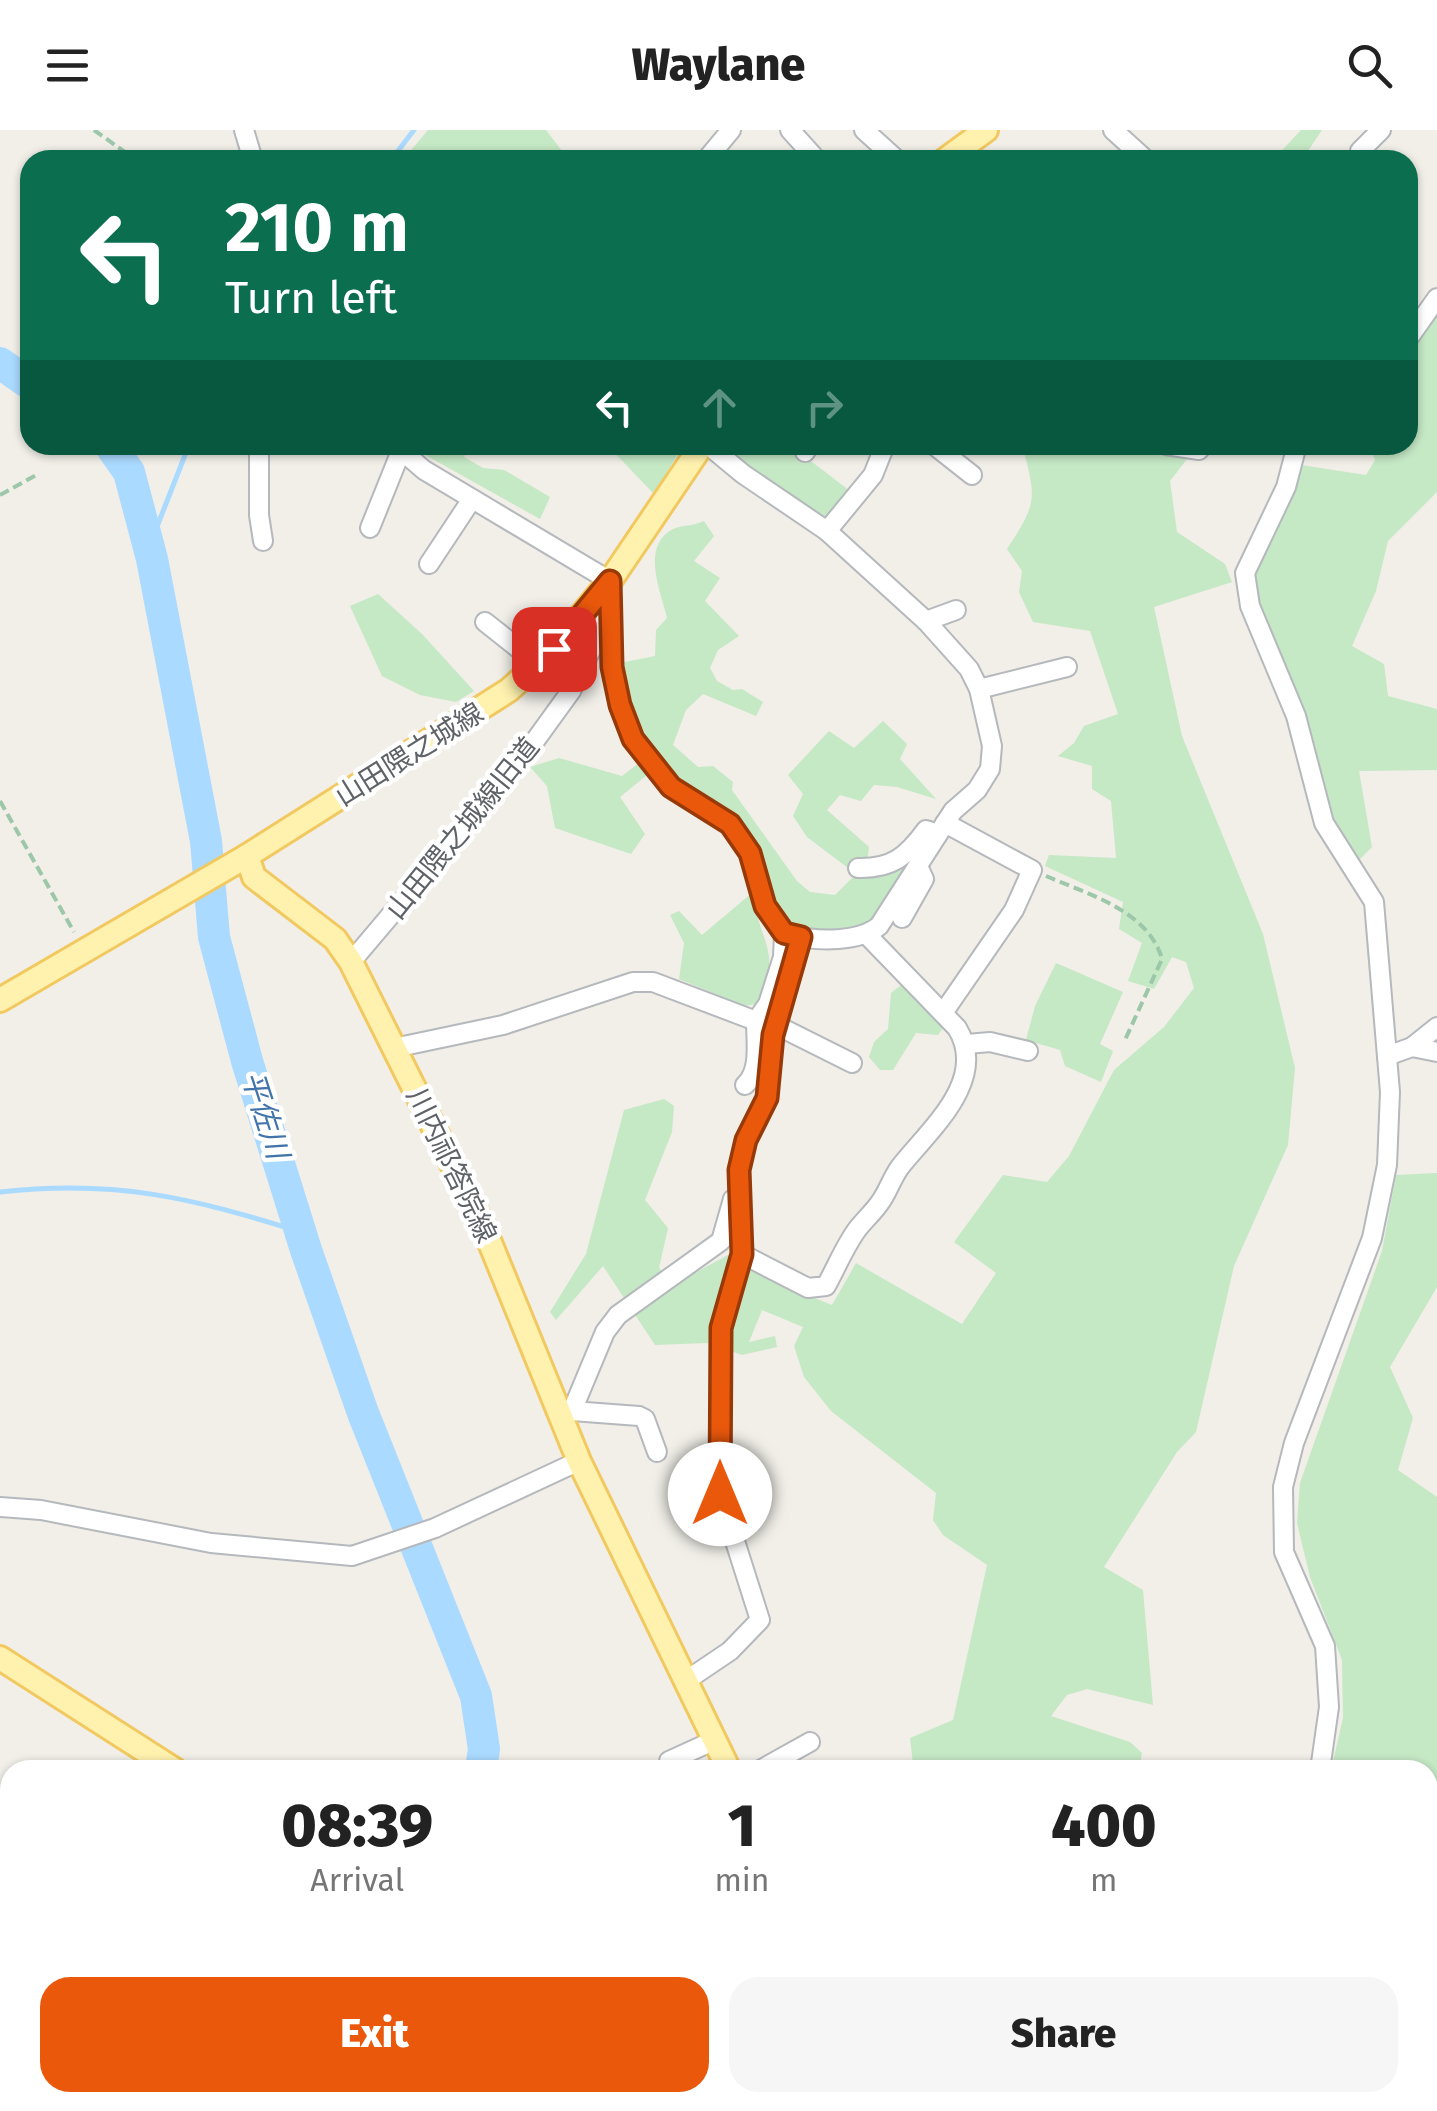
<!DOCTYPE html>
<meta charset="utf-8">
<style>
body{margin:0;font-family:"Fira Sans","Noto Sans JP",sans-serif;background:#f6f6f6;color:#222;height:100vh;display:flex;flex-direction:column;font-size:38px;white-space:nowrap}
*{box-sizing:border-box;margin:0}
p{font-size:32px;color:#767676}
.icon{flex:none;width:55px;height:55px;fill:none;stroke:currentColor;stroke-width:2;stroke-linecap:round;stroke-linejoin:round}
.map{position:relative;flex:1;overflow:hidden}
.panel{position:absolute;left:0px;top:1630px;width:1438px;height:352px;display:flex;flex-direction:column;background:#fff;border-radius:30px 30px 0 0;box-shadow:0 2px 8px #0004}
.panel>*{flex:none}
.hud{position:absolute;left:20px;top:20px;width:1398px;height:305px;border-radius:30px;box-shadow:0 2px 8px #0004;background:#0b6e4f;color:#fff;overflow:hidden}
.pin{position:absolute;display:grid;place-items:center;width:85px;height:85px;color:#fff;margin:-42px;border-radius:20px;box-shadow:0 5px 15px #0006}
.me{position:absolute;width:110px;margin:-55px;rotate:0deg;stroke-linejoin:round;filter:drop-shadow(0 0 8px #0008)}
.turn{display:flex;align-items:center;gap:35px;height:210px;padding:0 40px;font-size:45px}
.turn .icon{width:130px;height:130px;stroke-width:2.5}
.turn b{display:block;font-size:70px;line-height:85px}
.lanes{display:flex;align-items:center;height:95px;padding:0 40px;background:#0003;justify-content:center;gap:50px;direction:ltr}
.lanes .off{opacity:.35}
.eta{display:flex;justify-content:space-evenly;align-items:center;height:170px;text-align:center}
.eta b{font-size:60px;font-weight:800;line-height:70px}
.action{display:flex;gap:20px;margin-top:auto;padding:20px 40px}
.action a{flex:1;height:115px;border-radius:30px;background:#ea580c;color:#fff;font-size:40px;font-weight:800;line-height:115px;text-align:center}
.action a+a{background:#f6f6f6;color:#222}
header{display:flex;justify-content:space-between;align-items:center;height:130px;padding:0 40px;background:#fff;font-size:45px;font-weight:800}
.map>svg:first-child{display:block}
</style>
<header><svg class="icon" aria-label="menu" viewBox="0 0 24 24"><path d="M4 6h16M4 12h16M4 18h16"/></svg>Waylane<svg class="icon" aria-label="search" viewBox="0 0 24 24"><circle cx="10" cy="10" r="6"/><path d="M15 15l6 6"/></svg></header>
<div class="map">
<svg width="1437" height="1981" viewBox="0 0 1437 1981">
<rect width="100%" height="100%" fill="#f1efe8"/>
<g fill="#c5e8c5">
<polygon points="428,0 546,0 569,30 403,30"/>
<polygon points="1301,0 1322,0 1302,30 1273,30"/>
<polygon points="1437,186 1437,362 1388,411 1376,461 1352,516 1384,534 1388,566 1437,579 1437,640 1359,641 1372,717 1356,733 1329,689 1257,477 1252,443 1301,335 1366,345 1375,330 1369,315 1408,315 1408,227"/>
<polygon points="468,315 464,327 483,338 504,340 550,367 540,389 427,326 416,316"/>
<polygon points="607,315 683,315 654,364"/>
<polygon points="728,315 790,315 850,361 826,395 724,322"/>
<path d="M1022,315h176l-28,36 7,51 48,32 7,18 -78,25 28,129 81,198 32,134 -7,77 -54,121 -38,166 -19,20 -73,115 39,23 10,115 -66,-16 -20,6 -16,21 79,26 12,11 -3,17h-216l-10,-6 -3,-26 43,-18 34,-155 -44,-30 -10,-15 3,-27 -105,-82 -27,-34 -10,-31 9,-19 -41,-17 -13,32 26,-6 2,11 -35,8 -34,-12 -53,2 -52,-79 -47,54 -6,-8 36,-58 38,-144 40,-11 10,7 -2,26 -27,68 23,28 -9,40 15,16 54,-29 46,27 58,23 24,-42 106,61 34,-51 -42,-31 49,-67 44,7 22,-26 45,-86 50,-43 30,-39 -8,-26 -14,-5 -18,32 -26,-8 14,-38 -23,-14 4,-27 -78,-36 4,-11 67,3 -5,-57 -19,-12v-23l-34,-10 16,-13 10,-17 34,-12 -28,-83 -57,-9 -14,-30 3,-21 -15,-22c30,-46 30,-50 15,-104z"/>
<path d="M704,391l10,15 -20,25 26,17 -15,23 34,35 -21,14 -8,18 7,13 16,9 9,-1 21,13 -7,14 -53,-22 -17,16 -13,35 25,22 15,-1 20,16 -1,8 65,91 13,11 25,3 21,-21 -49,-37 -14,-21 10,-22 -15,-19 41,-44 25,17 29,-27 24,23 -7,15 36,40 -39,-12 -23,-2 -13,16 -21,-6 -13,15 42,37 -2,17 49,-4 -49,71 -57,4 -23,-6 -20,-27 -14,-52 -70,-63 -42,-43 -19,-51 -2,-30 35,-7 1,-26 11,-12c-6,-26 -27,-72 6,-89 9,-4 21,-3 31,-8z"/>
<polygon points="378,464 422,504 474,561 456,572 420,565 382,546 350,476"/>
<polygon points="559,628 622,646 643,630 652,641 620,667 645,704 631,724 555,698 547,656 530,637"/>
<path d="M753,762c4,48 33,63 3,112l-12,2 -65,-27 5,-36 -14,-28 9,-4 23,24z"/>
<polygon points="1056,833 1123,862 1100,914 1113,921 1101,952 1065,936 1060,920 1026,910 1035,876"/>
<polygon points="901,855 943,898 938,905 916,903 893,940 880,940 869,927 874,912 888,899 891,863"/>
<polygon points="1437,1043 1437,1157 1390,1237 1413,1288 1398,1340 1437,1367 1437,1801 1428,1796 1428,1640 1331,1640 1343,1588 1342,1530 1310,1447 1297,1393 1300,1353 1382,1121 1396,1045"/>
<polygon points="0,1764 10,1768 10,1972 56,1973 53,1981 0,1981"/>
<polygon points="1053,1973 1053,1972 1106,1973 1099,1981 1045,1981"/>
<polygon points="1311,1973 1311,1972 1355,1973 1348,1981 1303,1981"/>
</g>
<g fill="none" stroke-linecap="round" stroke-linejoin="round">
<g stroke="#aadaff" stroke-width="5">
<polyline points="391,30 414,0"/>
<polyline points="149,417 189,315"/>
<path d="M0,1062c116,-13 192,6 301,40"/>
</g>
<g stroke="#aadaff" stroke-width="32">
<polyline points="0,233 30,254"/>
<polyline points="110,315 129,342 152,429 206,711 214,807 247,931 306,1120 363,1283 476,1566 484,1619 481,1640"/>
<polyline points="359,1981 363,1972"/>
</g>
<g stroke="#b5b8bc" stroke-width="22">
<g id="minor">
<polyline points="244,0 253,30"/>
<polyline points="790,0 817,30"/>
<polyline points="864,0 897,30"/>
<polyline points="1113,0 1146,30"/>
<polyline points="1360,21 1381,0"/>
<polyline points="706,30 731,0"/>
<polyline points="1408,209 1437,168"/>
<polyline points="259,315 259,385 263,411"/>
<polyline points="708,315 743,344 827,401 873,345 885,315"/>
<polyline points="934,315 972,345"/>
<polyline points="1166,315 1199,320 1203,315"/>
<polyline points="1297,315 1286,357 1245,443 1250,476 1296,586 1324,693 1374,772 1390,962 1387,1035 1372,1108 1294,1313 1283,1357 1284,1422 1325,1516 1329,1577 1320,1640"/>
<polyline points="805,322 810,315"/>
<polyline points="370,398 401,321"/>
<polyline points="827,401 926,491 956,480"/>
<polyline points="429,434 472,369"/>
<polyline points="926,491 969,539 979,559 1067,537"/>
<polyline points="485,492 538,534"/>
<path d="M858,738c34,1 49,-12 68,-38l12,4"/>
<polyline points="902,788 924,749 918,736"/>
<path d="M793,805c25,7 66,7 86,-9l74,-115 24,-21 13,-21 2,-23 -13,-57"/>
<path d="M801,807l-28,98 -6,63 -21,42 -7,30 3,84 66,34 18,-2c10,-18 18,-38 30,-55 7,-10 18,-19 25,-30 7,-10 11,-23 19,-34 30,-38 89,-87 57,-139l-90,-93"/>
<polyline points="351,832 516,637 571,561 608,485 610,451 424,340 395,315"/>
<polyline points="943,883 1014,780 1032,740 945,693"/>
<polyline points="776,895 852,933"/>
<polyline points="967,914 990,912 1028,921"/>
<polyline points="1412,917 1437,897"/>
<polyline points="394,918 503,895 633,852 653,852 756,891 768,874 783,827 784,803 765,776 750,723 730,694 671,657 633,609 619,575 611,537 608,485"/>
<polyline points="1387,926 1412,917 1437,922"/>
<path d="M745,955c16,-14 11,-43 11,-64"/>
<polyline points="572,1281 639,1286 645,1289 657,1322"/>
<polyline points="562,1288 572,1281 605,1202 618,1185 721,1111 733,1069"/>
<polyline points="0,1377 41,1380 211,1413 352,1426 435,1398 579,1331"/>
<polyline points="687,1550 730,1521 760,1490 720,1364 721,1199 742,1124"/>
<polyline points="669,1631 715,1610"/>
<polyline points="760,1640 810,1612"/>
<polyline points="1281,1981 1290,1972"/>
</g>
</g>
<g stroke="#f2c960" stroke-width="28">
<g id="major">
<polyline points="945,30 986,0"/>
<polyline points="247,726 254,747 335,809 351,832 484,1098 579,1331 729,1640"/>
<polyline points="0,870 247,726 509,560 554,519 610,451 702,315"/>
<polyline points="0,1528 175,1640"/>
<polyline points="695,1972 708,1981"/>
<polyline points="884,1972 888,1981"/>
</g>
</g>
<g stroke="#9cc7a9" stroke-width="4" stroke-dasharray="10 5" stroke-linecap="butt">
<polyline points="94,0 136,30"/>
<polyline points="0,365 38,344"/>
<polyline points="0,671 74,802"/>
<path d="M1046,746c41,18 102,34 116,83l-37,81"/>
<polyline points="1428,1719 1437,1712"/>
<polyline points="103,1981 109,1972"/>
</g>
<use href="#minor" stroke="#fff" stroke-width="18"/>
<use href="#major" stroke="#fff2af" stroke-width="22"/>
</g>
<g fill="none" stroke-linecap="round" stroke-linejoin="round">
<g stroke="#983908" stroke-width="25">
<polyline id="route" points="554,519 610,451 612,537 620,575 633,609 671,657 730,694 750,723 765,776 784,803 801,807 773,905 767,968 746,1010 739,1040 742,1124 721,1198 720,1364"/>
</g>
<use href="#route" stroke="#ea580c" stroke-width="18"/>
</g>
<g text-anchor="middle" stroke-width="9" stroke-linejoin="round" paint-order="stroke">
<g font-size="28" fill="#5f6368" stroke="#fff">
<text transform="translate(409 624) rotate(-32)" y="10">山田隈之城線</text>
<text transform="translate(462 698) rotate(-51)" y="10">山田隈之城線旧道</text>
<text transform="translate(452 1035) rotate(64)" y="10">川内祁答院線</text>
</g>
<g font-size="30" font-style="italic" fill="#4174aa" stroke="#fff">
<text transform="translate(265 985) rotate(72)" y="10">平佐川</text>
</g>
</g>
</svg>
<div class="pin" style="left:554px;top:519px;background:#d93025"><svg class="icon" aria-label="arrive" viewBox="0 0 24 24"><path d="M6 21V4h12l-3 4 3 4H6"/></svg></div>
<svg class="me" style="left:720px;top:1364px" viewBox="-20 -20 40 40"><circle r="19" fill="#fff"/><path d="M0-13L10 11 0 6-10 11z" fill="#ea580c"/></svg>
<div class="hud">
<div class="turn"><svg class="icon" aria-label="left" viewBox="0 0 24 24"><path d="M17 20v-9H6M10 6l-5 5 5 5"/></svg><div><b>210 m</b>Turn left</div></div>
<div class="lanes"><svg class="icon" aria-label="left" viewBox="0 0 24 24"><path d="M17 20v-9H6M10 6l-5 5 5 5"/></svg><svg class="icon off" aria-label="ahead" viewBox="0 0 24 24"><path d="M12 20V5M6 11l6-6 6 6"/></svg><svg class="icon off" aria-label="right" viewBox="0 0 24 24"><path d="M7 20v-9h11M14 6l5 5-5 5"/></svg></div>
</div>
<section class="panel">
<div class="eta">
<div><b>08:39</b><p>Arrival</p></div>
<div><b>1</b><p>min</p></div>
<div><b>400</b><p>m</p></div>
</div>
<div class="action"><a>Exit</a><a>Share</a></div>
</section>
</div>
